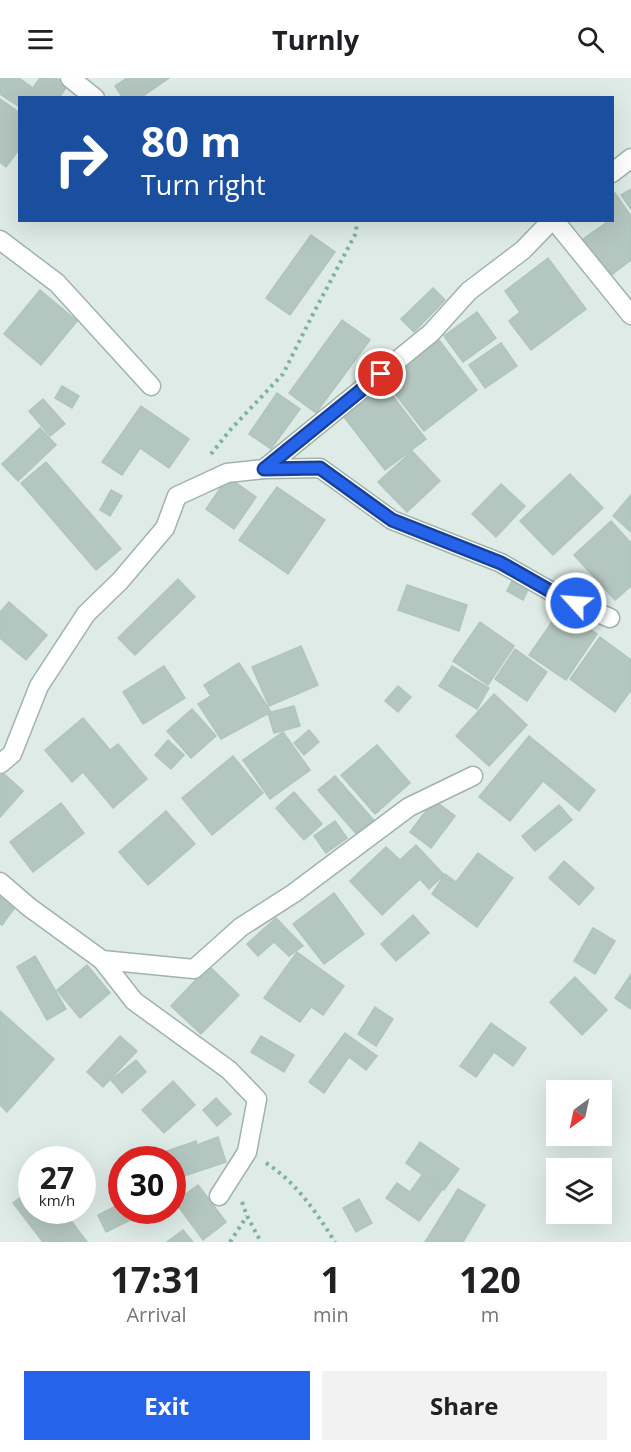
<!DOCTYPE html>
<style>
body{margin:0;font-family:"Open Sans",sans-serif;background:#f2f2f2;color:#202124;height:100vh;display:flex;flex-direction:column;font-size:22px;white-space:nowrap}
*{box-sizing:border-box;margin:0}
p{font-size:20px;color:#757577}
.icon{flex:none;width:33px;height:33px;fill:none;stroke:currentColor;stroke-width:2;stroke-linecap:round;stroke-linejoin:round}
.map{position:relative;height:1164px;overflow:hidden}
.details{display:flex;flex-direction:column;background:#fff;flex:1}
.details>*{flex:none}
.hud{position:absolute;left:18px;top:18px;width:596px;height:126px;border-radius:0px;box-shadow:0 6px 24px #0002;background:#1a4fa0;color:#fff;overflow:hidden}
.needle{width:39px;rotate:213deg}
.buttons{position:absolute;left:546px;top:1002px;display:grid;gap:12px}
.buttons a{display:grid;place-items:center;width:66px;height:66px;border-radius:0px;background:#fff;box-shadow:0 6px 24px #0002;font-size:30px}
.speed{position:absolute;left:18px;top:1068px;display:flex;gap:12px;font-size:30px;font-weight:700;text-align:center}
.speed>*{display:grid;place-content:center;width:78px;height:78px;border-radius:50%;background:#fff;box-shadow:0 6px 24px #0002;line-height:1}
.speed small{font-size:15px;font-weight:400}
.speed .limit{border:9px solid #d22;background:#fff;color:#111}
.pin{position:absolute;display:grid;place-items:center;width:51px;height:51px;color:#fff;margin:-26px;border:3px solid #fff;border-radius:50%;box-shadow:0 2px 6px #0007}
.me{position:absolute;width:66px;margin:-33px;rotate:296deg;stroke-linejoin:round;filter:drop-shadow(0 0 4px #0008)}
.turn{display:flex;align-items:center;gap:21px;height:126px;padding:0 24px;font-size:27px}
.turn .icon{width:78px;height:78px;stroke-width:2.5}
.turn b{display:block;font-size:42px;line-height:51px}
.eta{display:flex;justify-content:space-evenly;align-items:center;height:102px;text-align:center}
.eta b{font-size:36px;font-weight:700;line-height:42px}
.action{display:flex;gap:12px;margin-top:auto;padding:12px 24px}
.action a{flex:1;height:69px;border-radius:0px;background:#2563eb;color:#fff;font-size:24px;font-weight:700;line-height:69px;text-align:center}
.action a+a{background:#f2f2f2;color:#202124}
header{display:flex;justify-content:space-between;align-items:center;height:78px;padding:0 24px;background:#fff;font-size:27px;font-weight:700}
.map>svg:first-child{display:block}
</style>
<header><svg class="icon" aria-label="menu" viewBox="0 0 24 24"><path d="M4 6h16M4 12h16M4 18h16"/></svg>Turnly<svg class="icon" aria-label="search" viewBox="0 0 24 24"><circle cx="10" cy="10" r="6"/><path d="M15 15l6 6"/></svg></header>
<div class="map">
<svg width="631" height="1164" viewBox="0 0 631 1164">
<rect width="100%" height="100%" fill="#deebe6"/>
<g fill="#b3c6bf" stroke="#b0c5bd" stroke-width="1.5">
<polygon points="0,0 19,0 33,10 40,0 56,0 67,8 59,20 20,20 20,29 0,16"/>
<polygon points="127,0 169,0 140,20 123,20 115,8"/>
<polygon points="0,21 20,35 20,70 6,89 0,84"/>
<polygon points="631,111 631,131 621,117"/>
<polygon points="615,115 631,138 631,182 606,201 579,164 607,144 606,142 612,142 612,117"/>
<polygon points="311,157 335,174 290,237 266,220"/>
<polygon points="548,180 586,231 531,272 509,243 520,234 505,213"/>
<polygon points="433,210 445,222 414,254 401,241"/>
<polygon points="40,212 77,243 41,287 4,256"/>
<polygon points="477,234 496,260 463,284 444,258"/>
<polygon points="342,242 370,262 316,335 289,315"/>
<polygon points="439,262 477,312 424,353 385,303"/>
<polygon points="501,265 517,288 485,310 469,287"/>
<polygon points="62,308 79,318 72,330 55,320"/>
<polygon points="385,308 426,361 385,392 344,339"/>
<polygon points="277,315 300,331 271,371 249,356"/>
<polygon points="43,321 65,346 50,358 29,333"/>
<polygon points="141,328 189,361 169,390 140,370 122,397 102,384"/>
<polygon points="40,350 56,367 18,403 2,386"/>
<polygon points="412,373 440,403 407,434 378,404"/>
<polygon points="46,384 121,471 96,492 21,405"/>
<polygon points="570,396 603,430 553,477 520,443"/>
<polygon points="228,399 256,419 234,451 206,431"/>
<polygon points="501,406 525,428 496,459 472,436"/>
<polygon points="277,409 325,442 288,496 239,462"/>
<polygon points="111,412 122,418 110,438 100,432"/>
<polygon points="631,417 631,454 613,438"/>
<polygon points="611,443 631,465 631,508 615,522 574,477"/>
<polygon points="514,499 530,508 523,522 507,513"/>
<polygon points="178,501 195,519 135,577 118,560"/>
<polygon points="407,507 467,527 459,553 398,532"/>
<polygon points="9,524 47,557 26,582 0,560 0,534"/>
<polygon points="561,531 597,556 566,602 529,577"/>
<polygon points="480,544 514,568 488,607 453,583"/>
<polygon points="600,559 631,582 631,612 615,634 570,601"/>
<polygon points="301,568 318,607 269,628 252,589"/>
<polygon points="515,571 547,594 527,623 495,601"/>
<polygon points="239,585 271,634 221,661 198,626 211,618 204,607"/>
<polygon points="164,588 185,620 143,646 123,614"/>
<polygon points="452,588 489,610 477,631 439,608"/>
<polygon points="398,608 411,619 398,634 385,623"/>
<polygon points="494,616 527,647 489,688 456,658"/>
<polygon points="294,628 300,648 274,655 268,635"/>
<polygon points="192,631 216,658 191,680 167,653"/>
<polygon points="83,640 110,672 118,666 147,701 113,730 83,694 72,704 45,672"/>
<polygon points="309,652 319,664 304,677 294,665"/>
<polygon points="283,654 310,692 270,721 243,682"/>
<polygon points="529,658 595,712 579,733 543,703 510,743 479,719"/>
<polygon points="168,662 184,677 171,691 155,677"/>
<polygon points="377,667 410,705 375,736 341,697"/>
<polygon points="233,678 263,715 212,757 182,720"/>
<polygon points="3,695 23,713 0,739 0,699"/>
<polygon points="335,698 377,746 360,760 318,712"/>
<polygon points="294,714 322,746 304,762 276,730"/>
<polygon points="434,722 455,738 431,770 410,754"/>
<polygon points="61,725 84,755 33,794 10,764"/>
<polygon points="559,727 572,742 535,773 522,758"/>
<polygon points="166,733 195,766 148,807 119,774"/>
<polygon points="335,743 347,760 326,775 314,758"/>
<polygon points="416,767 444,797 429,811 420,801 382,837 350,803 386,769 400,782"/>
<polygon points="478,775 513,800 477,849 432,816 445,796 456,804"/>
<polygon points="564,783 594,810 579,827 549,800"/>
<polygon points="334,815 364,856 324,886 293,846"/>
<polygon points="0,817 16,828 2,847 0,846"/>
<polygon points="413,837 429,855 396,883 381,866"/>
<polygon points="276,840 303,868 289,878 274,864 258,878 247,866"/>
<polygon points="593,850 615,863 595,896 574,883"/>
<polygon points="297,874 344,908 323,937 311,929 300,944 264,920"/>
<polygon points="35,878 66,931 47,942 17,889"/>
<polygon points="87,887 110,915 80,940 57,912"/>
<polygon points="209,888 239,917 201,956 171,928"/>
<polygon points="631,896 631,931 615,920"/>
<polygon points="575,899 607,932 582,957 550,924"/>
<polygon points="375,929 393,941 376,968 358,956"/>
<polygon points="0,933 54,981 7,1034 0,1027"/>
<polygon points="491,945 526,970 513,988 494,974 476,999 460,988"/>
<polygon points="345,955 377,978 366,992 349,979 324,1015 309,1004"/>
<polygon points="120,958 137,973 103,1009 87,994"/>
<polygon points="261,958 294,977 284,994 251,974"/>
<polygon points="136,982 146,994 122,1015 111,1002"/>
<polygon points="173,1003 195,1027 164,1055 142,1032"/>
<polygon points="216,1020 231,1036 217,1048 203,1032"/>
<polygon points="218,1059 226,1084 172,1102 172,1082 141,1082 196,1063 197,1067"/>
<polygon points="420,1064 459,1091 444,1112 406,1085"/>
<polygon points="422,1097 442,1112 419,1143 386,1120 397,1105 410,1114"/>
<polygon points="198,1107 226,1144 203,1162 175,1124"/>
<polygon points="32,1111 32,1132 63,1132 87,1164 43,1164 13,1125"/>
<polygon points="458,1111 485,1127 463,1164 425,1164"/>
<polygon points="359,1121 372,1145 356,1154 343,1130"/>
<polygon points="122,1125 122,1132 141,1132 143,1136 106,1154 98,1137"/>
<polygon points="183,1152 193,1164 167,1164"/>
</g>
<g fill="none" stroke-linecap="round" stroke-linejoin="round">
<g stroke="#a1b3ad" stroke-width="21">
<g id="minor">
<polyline points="70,0 95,20"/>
<polyline points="612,95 631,80"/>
<polyline points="554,142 631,237"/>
<polyline points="0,162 57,205 151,308"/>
<polyline points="264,391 431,255 469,213 523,172 552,142"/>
<polyline points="0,686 12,676 39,608 86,536 120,503 165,450 177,418 227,395 264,391 320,390 392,442 501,485 559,518 610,540"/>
<polyline points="0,804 29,829 102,882 134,923 229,992 257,1021 247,1074 219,1118"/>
<polyline points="102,882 194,891 241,849 294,815 409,729 473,698"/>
</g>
</g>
<g stroke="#7cb1a3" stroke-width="4" stroke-dasharray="3 4.5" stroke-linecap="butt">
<polyline points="211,376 231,351 283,296 312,238 356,155 357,142"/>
<path d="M266,1085c30,19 50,49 69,79"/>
<polyline points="242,1124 247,1138 261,1164"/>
<polyline points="230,1164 247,1138"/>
</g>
<use href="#minor" stroke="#fff" stroke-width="18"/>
</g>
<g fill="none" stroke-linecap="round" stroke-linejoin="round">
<g stroke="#184099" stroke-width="15">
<polyline id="route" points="381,296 264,391 320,390 392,442 501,485 559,518 576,525"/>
</g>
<use href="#route" stroke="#2563eb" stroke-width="10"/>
</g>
</svg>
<div class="buttons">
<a><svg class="needle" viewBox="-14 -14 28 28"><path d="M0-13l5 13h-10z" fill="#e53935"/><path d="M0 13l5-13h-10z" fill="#757577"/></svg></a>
<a><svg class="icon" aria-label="layers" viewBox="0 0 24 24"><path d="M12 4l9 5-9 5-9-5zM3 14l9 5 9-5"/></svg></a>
</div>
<div class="speed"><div>27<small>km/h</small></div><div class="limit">30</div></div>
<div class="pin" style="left:381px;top:296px;background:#d93025"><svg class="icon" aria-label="arrive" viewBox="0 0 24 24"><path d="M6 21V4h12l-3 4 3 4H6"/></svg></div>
<svg class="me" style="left:576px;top:525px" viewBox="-20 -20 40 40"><circle r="17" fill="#2563eb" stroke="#fff" stroke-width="3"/><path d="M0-11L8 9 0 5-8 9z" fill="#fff"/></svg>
<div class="hud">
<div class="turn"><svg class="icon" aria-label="right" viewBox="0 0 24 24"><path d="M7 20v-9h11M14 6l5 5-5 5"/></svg><div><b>80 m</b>Turn right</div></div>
</div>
</div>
<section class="details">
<div class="eta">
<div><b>17:31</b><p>Arrival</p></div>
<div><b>1</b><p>min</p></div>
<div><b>120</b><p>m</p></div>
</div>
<div class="action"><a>Exit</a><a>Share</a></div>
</section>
